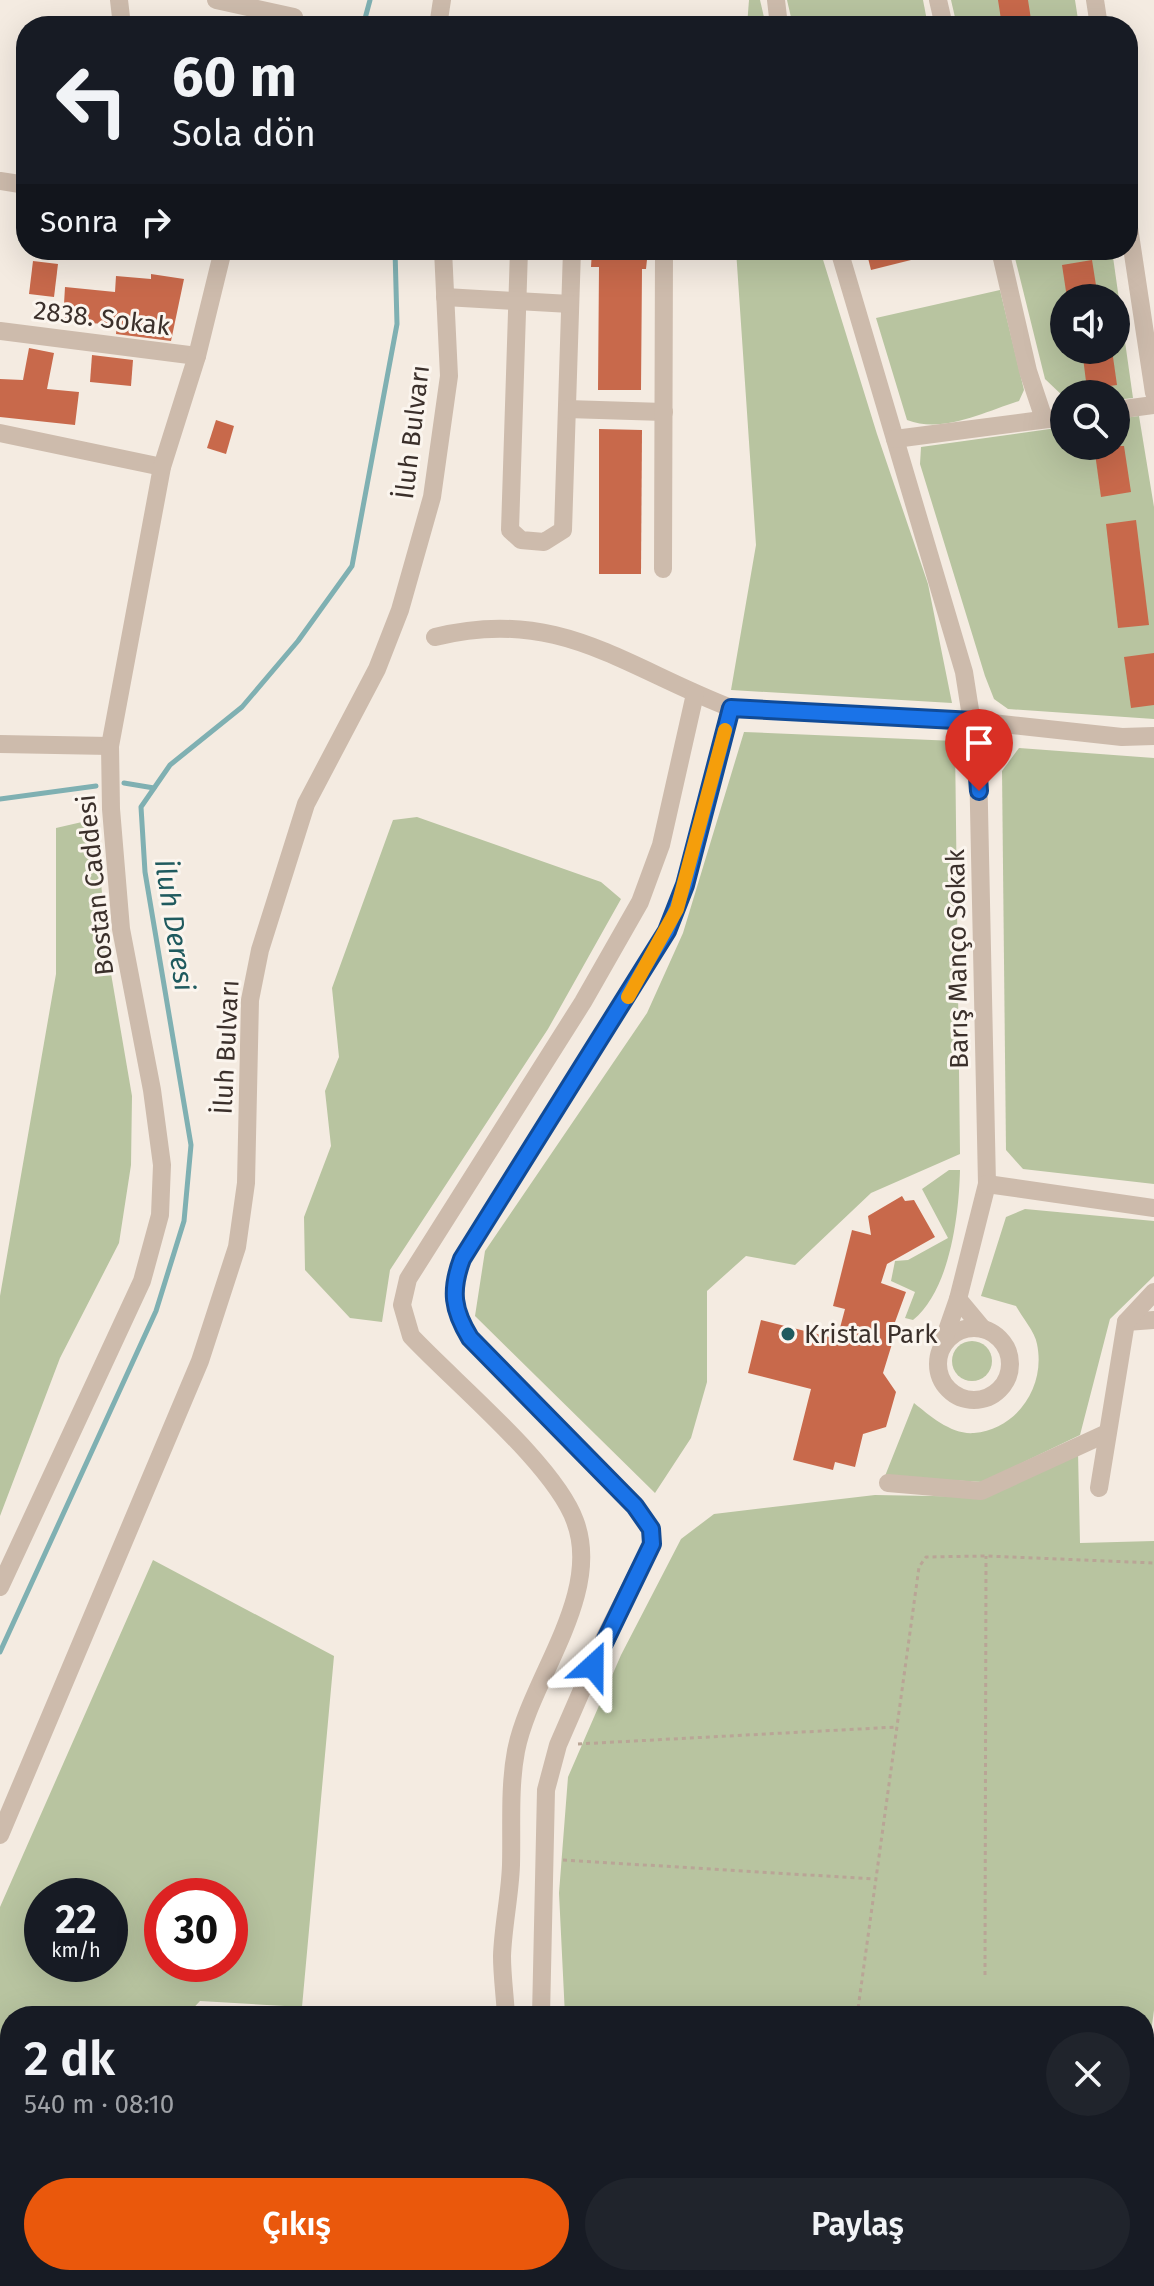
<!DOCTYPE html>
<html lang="tr">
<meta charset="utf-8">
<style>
body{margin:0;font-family:"Fira Sans",sans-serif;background:#20242c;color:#f1f3f6;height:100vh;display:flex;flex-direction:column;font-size:30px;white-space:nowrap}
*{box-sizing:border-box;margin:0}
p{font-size:26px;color:#9ea1a6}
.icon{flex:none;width:44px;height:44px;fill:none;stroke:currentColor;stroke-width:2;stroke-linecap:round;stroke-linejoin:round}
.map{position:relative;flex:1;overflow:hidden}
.panel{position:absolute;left:0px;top:2006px;width:1154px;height:280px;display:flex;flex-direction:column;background:#171b24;border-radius:32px 32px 0 0;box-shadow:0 8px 32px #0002}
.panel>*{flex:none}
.guide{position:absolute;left:16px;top:16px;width:1122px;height:244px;border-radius:32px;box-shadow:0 8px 32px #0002;background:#171b24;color:#f1f3f6;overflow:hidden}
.fabs{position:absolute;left:1050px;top:284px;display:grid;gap:16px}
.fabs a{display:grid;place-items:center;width:80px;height:80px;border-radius:50%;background:#171b24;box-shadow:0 8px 32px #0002;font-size:40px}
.speed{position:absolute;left:24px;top:1878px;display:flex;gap:16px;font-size:40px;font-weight:700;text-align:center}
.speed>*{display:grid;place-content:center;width:104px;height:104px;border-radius:50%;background:#171b24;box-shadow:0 8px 32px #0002;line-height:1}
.speed small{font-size:20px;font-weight:400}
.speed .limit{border:12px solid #d22;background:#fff;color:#111}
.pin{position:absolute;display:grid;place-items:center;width:68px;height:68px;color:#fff;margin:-82px -34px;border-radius:50% 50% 50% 0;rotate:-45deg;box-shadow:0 0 8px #0007}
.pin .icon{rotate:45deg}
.me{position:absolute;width:88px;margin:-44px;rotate:24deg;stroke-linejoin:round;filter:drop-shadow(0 0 6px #0008)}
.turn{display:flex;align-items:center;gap:28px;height:168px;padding:0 24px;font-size:36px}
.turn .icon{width:104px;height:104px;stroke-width:2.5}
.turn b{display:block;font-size:56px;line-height:68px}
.then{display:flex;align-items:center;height:76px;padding:0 24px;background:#0003;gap:16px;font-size:30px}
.round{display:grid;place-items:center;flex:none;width:84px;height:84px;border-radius:42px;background:#20242c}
.head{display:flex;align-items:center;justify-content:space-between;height:136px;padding:0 24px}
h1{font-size:48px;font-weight:600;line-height:60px}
.cta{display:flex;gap:16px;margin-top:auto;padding:16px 24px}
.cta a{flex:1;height:92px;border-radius:48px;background:#ea580c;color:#fff;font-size:32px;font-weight:600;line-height:92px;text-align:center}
.cta a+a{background:#20242c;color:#f1f3f6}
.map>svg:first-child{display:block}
</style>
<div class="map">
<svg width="1154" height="2286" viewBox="0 0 1154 2286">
<rect width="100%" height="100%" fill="#f4ebe1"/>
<g fill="#b8c4a0" fill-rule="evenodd">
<polygon points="749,0 760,0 766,26 747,26"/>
<polygon points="787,0 923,0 928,26 793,26"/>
<polygon points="951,0 1075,0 1079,26 957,26"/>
<polygon points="736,250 820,250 877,434 928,584 952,703 731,690 756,545"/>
<path d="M1013,250h99l21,148 -17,2v-6h-52v3l-19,-18zM1064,298h52v52h-52z"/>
<path d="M1000,290l24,100 -5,11c-35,11 -76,33 -112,19l-31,-102z"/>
<polygon points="1139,416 1154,507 1154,719 1008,709 994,699 985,676 920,464 921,447 1064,427 1064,446 1116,446 1116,419"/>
<polygon points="744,732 955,741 960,1154 871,1193 795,1265 746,1256 707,1291 707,1382 691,1438 655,1493 475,1316 485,1251 647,1013 683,933"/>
<polygon points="1019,748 1154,758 1154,1184 1023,1169 1006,1150 1002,771"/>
<polygon points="417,817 601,882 621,899 548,1029 390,1270 382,1322 350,1318 305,1270 304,1217 331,1146 325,1091 339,1057 332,988 393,820"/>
<polygon points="95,819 108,956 132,1096 131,1165 119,1243 60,1358 0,1516 0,1296 56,974 56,828"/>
<path d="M949,1170h11c-1,45 -10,120 -47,150l-8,-2 10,-26 -24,-11 4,-20 13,-1 40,-22 -26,-49z"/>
<path d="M1025,1209l129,12v55l-44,43 -30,116 -98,47 -97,-6 29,-73c16,13 38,32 60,30 43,-4 72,-46 63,-89 -2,-12 -15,-27 -21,-38l-35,-10 25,-79z"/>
<circle cx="972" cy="1361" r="20"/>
<polygon points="1078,1452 1080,1543 1154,1541 1154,2010 1144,2086 1144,2016 565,2016 559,1893 568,1777 621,1655 681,1539 714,1514 875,1495 988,1497"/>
<path d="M153,1560l181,96 -32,351 -102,-6 -14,15h-176v197l-10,16v-322zM42,1896h68v68h-68zM162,1896h68v68h-68z"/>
<polygon points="194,2276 414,2276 466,2286 193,2286"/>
<polygon points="659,2276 788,2276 776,2286 705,2286"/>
</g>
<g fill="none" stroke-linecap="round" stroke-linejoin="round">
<g stroke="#7fb0b2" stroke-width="5">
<polyline points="363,26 370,0"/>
<polyline points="124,783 154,788"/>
<polyline points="0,799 96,786"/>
<polyline points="0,1652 156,1311 184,1221 191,1145 145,872 141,807 170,765 242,707 298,641 352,566 397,324 395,250"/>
</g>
</g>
<g fill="#c8694b">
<polygon points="998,0 1028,0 1032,26 1002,26"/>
<polygon points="592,250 648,250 646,269 642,269 641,390 598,390 599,267 591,267"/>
<polygon points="866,250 930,250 931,255 871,270"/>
<polygon points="1092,260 1098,298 1067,298 1062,265"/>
<polygon points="33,261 58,264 54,297 29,294"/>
<polygon points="151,274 184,279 171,341 116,334 117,325 63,321 65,287 115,292 116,276 151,279"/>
<polygon points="29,348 54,353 47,389 79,392 75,425 0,417 0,379 23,380"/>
<polygon points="1082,350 1112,350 1117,385 1087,389"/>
<polygon points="92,355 133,360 131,386 90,382"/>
<polygon points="216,420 234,426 226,454 207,448"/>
<polygon points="599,429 642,430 641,574 599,574"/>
<polygon points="1094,446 1124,446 1131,492 1101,497"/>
<polygon points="1136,520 1149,625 1118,628 1106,524"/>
<polygon points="1154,653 1154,705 1131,708 1124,657"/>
<polygon points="902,1196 905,1201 914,1200 935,1237 887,1264 881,1283 906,1292 891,1333 895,1334 883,1373 896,1392 886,1427 863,1434 855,1467 835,1462 833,1470 793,1460 811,1389 748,1373 761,1320 837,1339 845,1309 833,1306 852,1230 871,1235 868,1216"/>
</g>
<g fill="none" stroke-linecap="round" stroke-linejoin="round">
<g stroke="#b9a596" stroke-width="3" stroke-dasharray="4 4" stroke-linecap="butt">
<polyline points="578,1744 897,1727"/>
<polyline points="563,1860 874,1879"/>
<polyline points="985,1975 986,1556"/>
<polyline points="857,2016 919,1567 926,1557 986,1556 1154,1563"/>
</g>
<g stroke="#cdbbac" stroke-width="18">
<polyline points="119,0 122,26"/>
<polyline points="216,0 294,17"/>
<polyline points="776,0 779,26"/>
<polyline points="938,0 944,26"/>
<polyline points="1095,0 1099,26"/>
<polyline points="438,26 442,0"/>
<polyline points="0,181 26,185"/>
<polyline points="1128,221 1154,393"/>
<polyline points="519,250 510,530 521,540 544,542 563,530 572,250"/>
<polyline points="839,250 964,672 978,761 987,1184 958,1299"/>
<polyline points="1000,250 1028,371 1044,419"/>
<polyline points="445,297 570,304"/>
<polyline points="0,331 197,356"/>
<polyline points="567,409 664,412"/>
<polyline points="1116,410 1154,405"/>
<polyline points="0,433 162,467"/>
<polyline points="895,439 1064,417"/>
<polyline points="663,569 664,250"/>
<path d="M435,637c123,-31 189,30 296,71l243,13 148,16 32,-1"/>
<polyline points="0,744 110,746"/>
<polyline points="987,1184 1154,1208"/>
<polyline points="1126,1322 1154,1320"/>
<circle cx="974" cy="1364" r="36"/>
<polyline points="943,1342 958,1299 983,1329"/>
<polyline points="888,1483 981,1491 1105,1434"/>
<polyline points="1099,1488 1126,1322 1154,1292"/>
<polyline points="0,1587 142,1281 160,1215 162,1165 152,1090 121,929 111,809 110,746 162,467 197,356 223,250"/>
<polyline points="0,1835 200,1361 237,1247 246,1183 250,1000 260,950 306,804 377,669 400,610 432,497 449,376 443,250"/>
<path d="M506,2016c-1,-20 -4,-40 -4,-60 1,-30 8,-61 9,-91 1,-38 -2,-77 5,-114 14,-72 87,-156 59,-230 -20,-56 -121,-139 -164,-185l-9,-31 6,-26 175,-277 57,-100 21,-57 34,-151"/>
<path d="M541,2016l5,-226 12,-45 46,-106 48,-95 -1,-15 -16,-23 -165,-168c-17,-28 -20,-47 -8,-79l205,-328 18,-46 46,-177"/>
<polyline points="587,2276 600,2286"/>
<polyline points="525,2286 526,2276"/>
</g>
</g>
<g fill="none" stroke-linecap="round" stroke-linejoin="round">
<g stroke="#114b97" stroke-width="20">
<path id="route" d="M593,1666l59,-122 -1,-15 -16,-23 -165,-168c-17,-28 -20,-47 -8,-79l205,-328 18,-46 46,-177 243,13 5,70"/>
</g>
<use href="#route" stroke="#1a73e8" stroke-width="14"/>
<polyline stroke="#f59e0b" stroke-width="14" points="628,997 677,909 725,730"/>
</g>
<circle fill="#1f5a5e" stroke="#fbf5ee" stroke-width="3" cx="788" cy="1334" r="8"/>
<g text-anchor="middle" stroke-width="6" stroke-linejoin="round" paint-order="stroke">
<g font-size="26" fill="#3b302b" stroke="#fbf5ee">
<text transform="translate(102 318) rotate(7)" y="9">2838. Sokak</text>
<text transform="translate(412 432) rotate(-83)" y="9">İluh Bulvarı</text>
<text transform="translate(95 885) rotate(-96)" y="9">Bostan Caddesi</text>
<text transform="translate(957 959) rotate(-91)" y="9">Barış Manço Sokak</text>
<text transform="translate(226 1047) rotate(-87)" y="9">İluh Bulvarı</text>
</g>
<g font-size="26" fill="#3b302b" stroke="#fbf5ee" text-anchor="start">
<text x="804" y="1343">Kristal Park</text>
</g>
<g font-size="28" font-style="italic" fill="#1f5a5e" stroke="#fbf5ee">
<text transform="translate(175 925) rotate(81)" y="10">İluh Deresi</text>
</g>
</g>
</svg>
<div class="fabs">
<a><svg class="icon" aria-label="sound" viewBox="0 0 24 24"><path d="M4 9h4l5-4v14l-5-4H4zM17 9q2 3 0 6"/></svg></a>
<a><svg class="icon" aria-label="search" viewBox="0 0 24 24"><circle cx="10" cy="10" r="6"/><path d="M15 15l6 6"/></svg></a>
</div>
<div class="speed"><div>22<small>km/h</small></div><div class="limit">30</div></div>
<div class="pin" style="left:979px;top:791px;background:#d93025"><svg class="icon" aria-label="arrive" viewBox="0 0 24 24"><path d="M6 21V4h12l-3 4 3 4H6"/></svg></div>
<svg class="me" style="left:593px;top:1666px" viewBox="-20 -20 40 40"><path d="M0-17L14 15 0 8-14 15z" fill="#1a73e8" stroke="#fff" stroke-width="4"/></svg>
<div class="guide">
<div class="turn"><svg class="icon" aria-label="left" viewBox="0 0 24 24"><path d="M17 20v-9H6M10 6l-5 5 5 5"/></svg><div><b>60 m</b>Sola dön</div></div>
<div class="then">Sonra<svg class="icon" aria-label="right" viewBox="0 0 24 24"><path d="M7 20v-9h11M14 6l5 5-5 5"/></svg></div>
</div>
<section class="panel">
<div class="head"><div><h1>2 dk</h1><p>540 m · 08:10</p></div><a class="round"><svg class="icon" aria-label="close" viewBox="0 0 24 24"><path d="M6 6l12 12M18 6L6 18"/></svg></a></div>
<div class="cta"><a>Çıkış</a><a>Paylaş</a></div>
</section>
</div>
